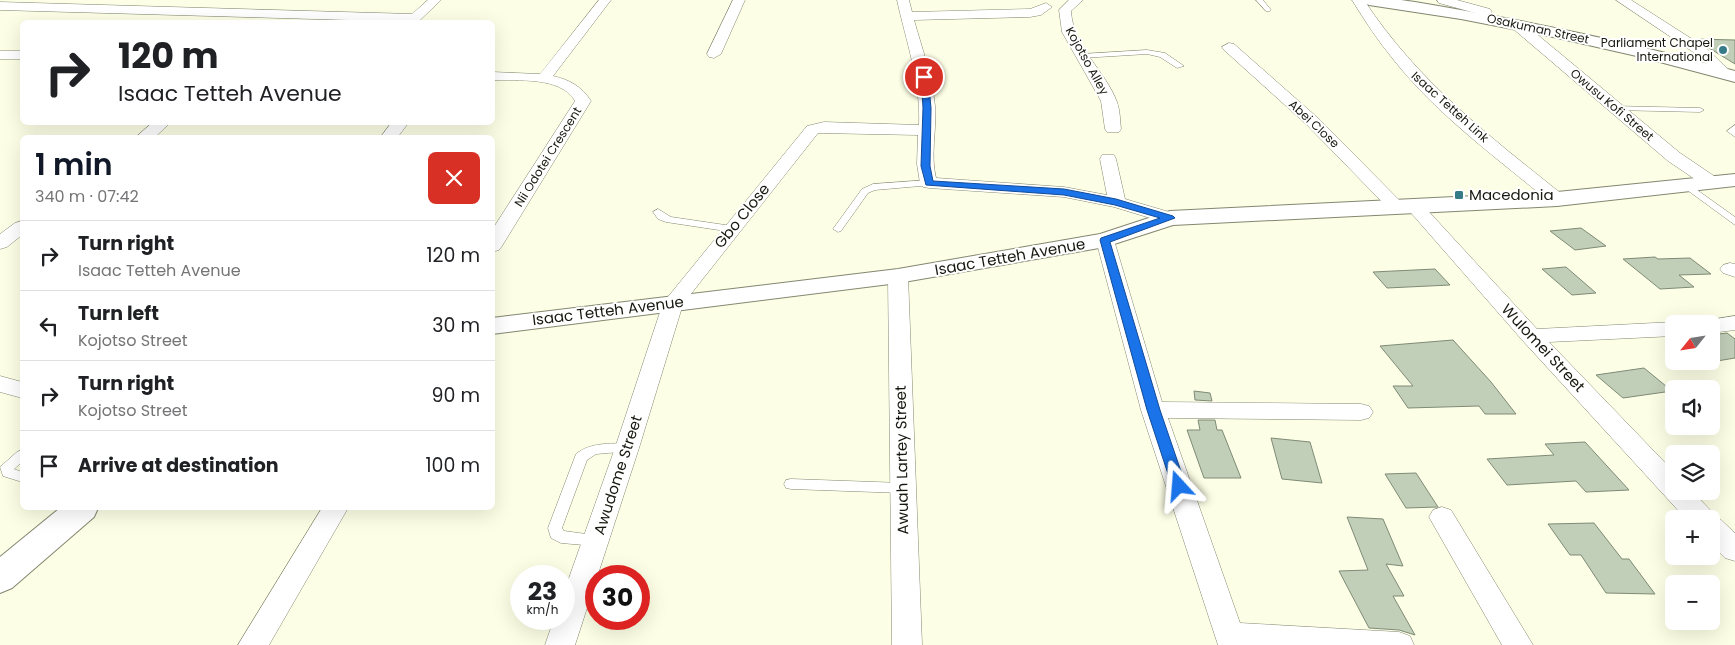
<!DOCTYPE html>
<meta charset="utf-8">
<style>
body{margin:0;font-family:Poppins,sans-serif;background:#f6f6f6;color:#202124;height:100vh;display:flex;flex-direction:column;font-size:19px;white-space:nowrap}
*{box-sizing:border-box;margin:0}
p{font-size:16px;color:#757577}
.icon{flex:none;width:28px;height:28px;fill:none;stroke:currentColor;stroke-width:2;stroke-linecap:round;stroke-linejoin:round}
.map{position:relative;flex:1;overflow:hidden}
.details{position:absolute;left:20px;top:135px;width:475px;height:375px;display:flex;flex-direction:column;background:#fff;border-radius:8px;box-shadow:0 5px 20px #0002}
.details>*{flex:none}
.hud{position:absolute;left:20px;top:20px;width:475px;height:105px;border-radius:8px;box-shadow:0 5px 20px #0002;background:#fff;color:#202124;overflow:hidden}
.needle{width:32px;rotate:240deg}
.buttons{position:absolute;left:1665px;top:315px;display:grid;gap:10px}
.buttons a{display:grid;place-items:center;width:55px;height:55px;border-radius:8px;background:#fff;box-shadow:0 5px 20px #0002;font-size:25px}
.speed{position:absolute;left:510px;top:565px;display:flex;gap:10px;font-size:25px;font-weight:700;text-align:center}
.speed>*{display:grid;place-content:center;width:65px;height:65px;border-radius:50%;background:#fff;box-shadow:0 5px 20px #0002;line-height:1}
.speed small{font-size:12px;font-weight:400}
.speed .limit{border:8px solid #d22;background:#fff;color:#111}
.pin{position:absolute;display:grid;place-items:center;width:42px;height:42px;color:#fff;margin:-21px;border:2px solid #fff;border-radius:50%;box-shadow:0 1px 5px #0007}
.me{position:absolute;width:55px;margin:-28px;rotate:341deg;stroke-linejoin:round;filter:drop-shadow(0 0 4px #0008)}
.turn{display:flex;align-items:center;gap:18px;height:105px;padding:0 15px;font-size:22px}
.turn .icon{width:65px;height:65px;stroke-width:2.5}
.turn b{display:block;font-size:35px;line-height:42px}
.round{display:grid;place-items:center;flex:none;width:52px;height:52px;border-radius:8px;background:#f6f6f6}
.overview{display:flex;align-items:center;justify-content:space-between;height:85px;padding:0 15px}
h1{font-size:30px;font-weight:600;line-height:38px;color:#111827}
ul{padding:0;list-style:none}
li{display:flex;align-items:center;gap:15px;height:70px;padding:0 15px;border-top:1px solid #e0e0e0}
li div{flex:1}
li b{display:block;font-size:19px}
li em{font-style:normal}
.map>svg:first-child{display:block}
</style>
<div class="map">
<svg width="1735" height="645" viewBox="0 0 1735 645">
<rect width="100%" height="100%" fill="#fcfee5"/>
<g fill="#c1ceb8" stroke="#7f8b76">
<polygon points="1696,39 1735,40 1735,64 1709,48"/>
<polygon points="1581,228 1606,246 1575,250 1550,231"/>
<polygon points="1655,257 1658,259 1690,258 1711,274 1679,275 1694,287 1660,289 1623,259"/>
<polygon points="1566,267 1596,293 1572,295 1542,269"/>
<polygon points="1435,269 1450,285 1387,288 1373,272"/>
<polygon points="1727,333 1735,339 1735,358 1711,362 1711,335"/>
<polygon points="1453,340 1491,382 1516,414 1485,414 1479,406 1408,408 1393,386 1413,386 1380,346"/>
<polygon points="1644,368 1672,391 1623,398 1596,375"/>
<polygon points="1194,391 1210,393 1212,401 1195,400"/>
<polygon points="1198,420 1215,420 1217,430 1222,430 1241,478 1204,478 1187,430 1200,430"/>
<polygon points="1271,438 1310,442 1322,483 1282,479"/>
<polygon points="1585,442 1629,490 1586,492 1576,481 1507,485 1487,459 1554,455 1545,444"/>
<polygon points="1416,473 1438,507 1406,508 1385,474"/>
<polygon points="1347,517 1383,519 1403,566 1386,564 1404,596 1393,596 1415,635 1399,630 1369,628 1339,571 1368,570"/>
<polygon points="1594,523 1622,559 1629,559 1655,594 1606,593 1581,555 1570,555 1548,524"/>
</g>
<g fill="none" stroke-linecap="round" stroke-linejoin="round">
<g stroke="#848770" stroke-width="1">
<g id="service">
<polygon points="1256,0 1263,0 1271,10 1270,11 1266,11"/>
<polygon points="1147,50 1165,53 1184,66 1177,68 1160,57 1147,54 1082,58 1078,56 1082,54"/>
<polygon points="1611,106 1700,108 1704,110 1700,112 1614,110 1611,110"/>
<polygon points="1735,125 1735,137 1727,131"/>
<polygon points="929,180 934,183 932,185 875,190 868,193 841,231 838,232 833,229 862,189 873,184"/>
<polygon points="1686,182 1735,217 1735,225 1683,187 1683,183"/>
<polygon points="658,209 671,217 732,226 737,229 732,232 666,222 658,219 653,212"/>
<path d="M627,443l5,2 2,3 -2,3 -36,3 -9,6 -25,68 2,3 37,5 2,4 -2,4 -5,2 -35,-3 -10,-5 -3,-10 28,-74c15,-12 34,-10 51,-11z"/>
<polygon points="22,450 22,462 14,469 22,472 22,482 3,476 0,467 17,452"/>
<polygon points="791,479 903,483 908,484 910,488 908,492 903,493 791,489 786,488 784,484 786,480"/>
</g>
</g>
<g stroke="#848770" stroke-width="1">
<g id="minor">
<polygon points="428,0 441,0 418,22 0,10 0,2 412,14"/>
<path d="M599,0h12l-58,76c17,4 28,10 38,25l-89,145 -3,4 -7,2v-22l83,-129c-14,-25 -58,-20 -83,-21v-8l48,2z"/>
<polygon points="733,0 745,0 721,54 714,58 709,57 707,54"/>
<path d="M897,0h12l3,12 118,-3 16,-6 6,4 -11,8 -11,2 -116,3c8,28 18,56 21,86 2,24 -5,48 1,72l128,9 43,8 -7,-36 2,-4h12l2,4 9,40 51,15 3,4 -3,4 -6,2 -56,-17 -50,-10 -135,-9 -6,-1 -3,-4 -3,-19 1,-29 -100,-2 -135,171 -44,144 -64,197h-30l9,-26h10v-27l51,-144 48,-145 144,-177 17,-4 95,3c2,-43 -13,-84 -22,-125z"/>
<path d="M1069,0h14l-12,11c2,36 34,59 46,91 3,8 3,18 4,27l-2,3h-12l-2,-3 -4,-28 -39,-69 -3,-22z"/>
<path d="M1352,0h12c54,82 124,135 199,195l3,4 -3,4 -6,1 -6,-1c-54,-45 -114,-88 -158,-144 -15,-18 -28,-38 -41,-59z"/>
<polygon points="1437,0 1457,0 1490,9 1492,12 1486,16 1439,3"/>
<polygon points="1616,0 1631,0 1706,48 1734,75 1732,78 1722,78 1696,54"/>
<polygon points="1516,20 1521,21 1680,153 1717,178 1720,182 1717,186 1711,187 1705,186 1668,161 1511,27 1509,24"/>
<polygon points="1229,43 1234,44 1319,119 1404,205 1407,201 1413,200 1419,201 1537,329 1674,322 1680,324 1674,324 1674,336 1549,342 1674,472 1674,491 1692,491 1712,512 1716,518 1720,519 1735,533 1735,561 1725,558 1711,544 1711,519 1686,519 1523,341 1405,206 1402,210 1396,211 1390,210 1307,125 1224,50 1222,47"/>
<rect x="0" y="51" width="22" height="8"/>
<polygon points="153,122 171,122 154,138 135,138"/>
<polygon points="392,122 409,122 397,138 380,138"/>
<polygon points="22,221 22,235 7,247 0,249 0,234 15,223"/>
<polygon points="1105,234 1112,236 1114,240 1162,402 1361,404 1369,406 1373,412 1369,418 1361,420 1168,418 1240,623 1399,632 1410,636 1414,645 1218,645 1141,410 1096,240 1098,236"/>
<polygon points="1730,263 1735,264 1735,277 1723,273 1720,269 1723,265"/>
<polygon points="898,270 905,272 908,276 922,645 892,645 888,276 891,272"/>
<polygon points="1735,316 1735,330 1711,333 1711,324 1702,324 1703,321"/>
<polygon points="0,376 22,382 22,398 0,392"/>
<polygon points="1442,507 1451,510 1533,645 1502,645 1429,517 1433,510"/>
<polygon points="322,508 348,508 269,645 238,645"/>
</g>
</g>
<g stroke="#848770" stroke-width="2">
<g id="tertiary">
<path d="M1361,0h40l14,2c108,18 215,40 320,69v11l-94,-25 -88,-20 -92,-18 -92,-14 -5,-2z"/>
<polygon points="1735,174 1735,186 1557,206 1173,225 1105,247 898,283 492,334 492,318 898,269 1100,234 1170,211 1557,192"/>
<polygon points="60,508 98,508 94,517 12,588 0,593 0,557"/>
</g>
</g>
<use href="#service" fill="#fff" fill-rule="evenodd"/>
<use href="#minor" fill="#fff" fill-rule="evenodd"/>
<use href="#tertiary" fill="#fff" fill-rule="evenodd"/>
</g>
<polygon fill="#1a73e8" stroke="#114b97" points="921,75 928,77 931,108 930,166 933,181 1064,189 1116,199 1173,216 1175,218 1110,242 1160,410 1186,486 1184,489 1179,491 1174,489 1172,486 1147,410 1100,240 1101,238 1160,218 1115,205 1064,195 926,185 921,166 923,108"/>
<g fill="#367b88" stroke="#fff" stroke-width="2">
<circle cx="1723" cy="50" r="5"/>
<rect x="1454" y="190" width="10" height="10" rx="2.5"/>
</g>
<g text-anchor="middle" stroke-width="4" stroke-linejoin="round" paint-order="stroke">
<g font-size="12" fill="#17180f" stroke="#fff">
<text transform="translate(1538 29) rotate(12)" y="4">Osakuman Street</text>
<text transform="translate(1087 61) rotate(61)" y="4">Kojotso Alley</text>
<text transform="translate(1612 105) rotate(40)" y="4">Owusu Kofi Street</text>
<text transform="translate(1450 107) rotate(42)" y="4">Isaac Tetteh Link</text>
<text transform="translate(1314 124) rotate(43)" y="4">Abei Close</text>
<text transform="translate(548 157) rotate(-58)" y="4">Nii Odotei Crescent</text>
</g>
<g font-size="12" fill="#17180f" stroke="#fff" text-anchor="end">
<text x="1713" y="47">Parliament Chapel<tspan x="1713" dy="14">International</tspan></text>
</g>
<g font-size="15" fill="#17180f" stroke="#fff" text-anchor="start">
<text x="1469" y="200">Macedonia</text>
</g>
<g font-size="15" fill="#17180f" stroke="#fff">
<text transform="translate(742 216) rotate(-51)" y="5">Gbo Close</text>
<text transform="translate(1010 257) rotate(-10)" y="5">Isaac Tetteh Avenue</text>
<text transform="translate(608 311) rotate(-7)" y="5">Isaac Tetteh Avenue</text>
<text transform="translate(1543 348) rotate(47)" y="5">Wulomei Street</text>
<text transform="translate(902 460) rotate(-91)" y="5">Awuah Lartey Street</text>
<text transform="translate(618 475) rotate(-72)" y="5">Awudome Street</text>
</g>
</g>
</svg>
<div class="buttons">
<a><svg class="needle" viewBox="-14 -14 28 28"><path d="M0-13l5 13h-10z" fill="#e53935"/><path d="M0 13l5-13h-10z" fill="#757577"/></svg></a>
<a><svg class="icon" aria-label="sound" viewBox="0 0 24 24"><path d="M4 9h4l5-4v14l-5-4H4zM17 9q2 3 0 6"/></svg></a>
<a><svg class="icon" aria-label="layers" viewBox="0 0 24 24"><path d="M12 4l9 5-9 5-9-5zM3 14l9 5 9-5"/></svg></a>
<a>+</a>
<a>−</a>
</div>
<div class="speed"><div>23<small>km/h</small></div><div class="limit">30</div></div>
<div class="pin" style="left:924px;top:77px;background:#d93025"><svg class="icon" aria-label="arrive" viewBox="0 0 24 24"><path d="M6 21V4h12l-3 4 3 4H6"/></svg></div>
<svg class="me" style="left:1179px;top:486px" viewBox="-20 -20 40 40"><path d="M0-17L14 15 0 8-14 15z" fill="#1a73e8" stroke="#fff" stroke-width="4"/></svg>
<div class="hud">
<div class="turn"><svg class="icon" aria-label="right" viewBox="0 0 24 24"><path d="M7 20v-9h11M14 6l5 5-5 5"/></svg><div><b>120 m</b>Isaac Tetteh Avenue</div></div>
</div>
<section class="details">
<div class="overview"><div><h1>1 min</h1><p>340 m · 07:42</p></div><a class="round" style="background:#d93025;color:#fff"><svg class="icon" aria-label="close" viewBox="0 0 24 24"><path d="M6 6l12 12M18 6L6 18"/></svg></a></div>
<ul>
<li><svg class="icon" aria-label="right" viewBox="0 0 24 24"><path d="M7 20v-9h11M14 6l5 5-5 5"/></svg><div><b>Turn right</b><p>Isaac Tetteh Avenue</p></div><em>120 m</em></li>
<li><svg class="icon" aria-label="left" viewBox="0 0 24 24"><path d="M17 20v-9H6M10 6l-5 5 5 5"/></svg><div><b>Turn left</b><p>Kojotso Street</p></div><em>30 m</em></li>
<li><svg class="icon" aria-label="right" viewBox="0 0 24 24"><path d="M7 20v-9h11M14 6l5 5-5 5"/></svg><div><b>Turn right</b><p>Kojotso Street</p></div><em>90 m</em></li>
<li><svg class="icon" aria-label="arrive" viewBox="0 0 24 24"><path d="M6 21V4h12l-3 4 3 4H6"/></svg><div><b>Arrive at destination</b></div><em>100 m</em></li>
</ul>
</section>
</div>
